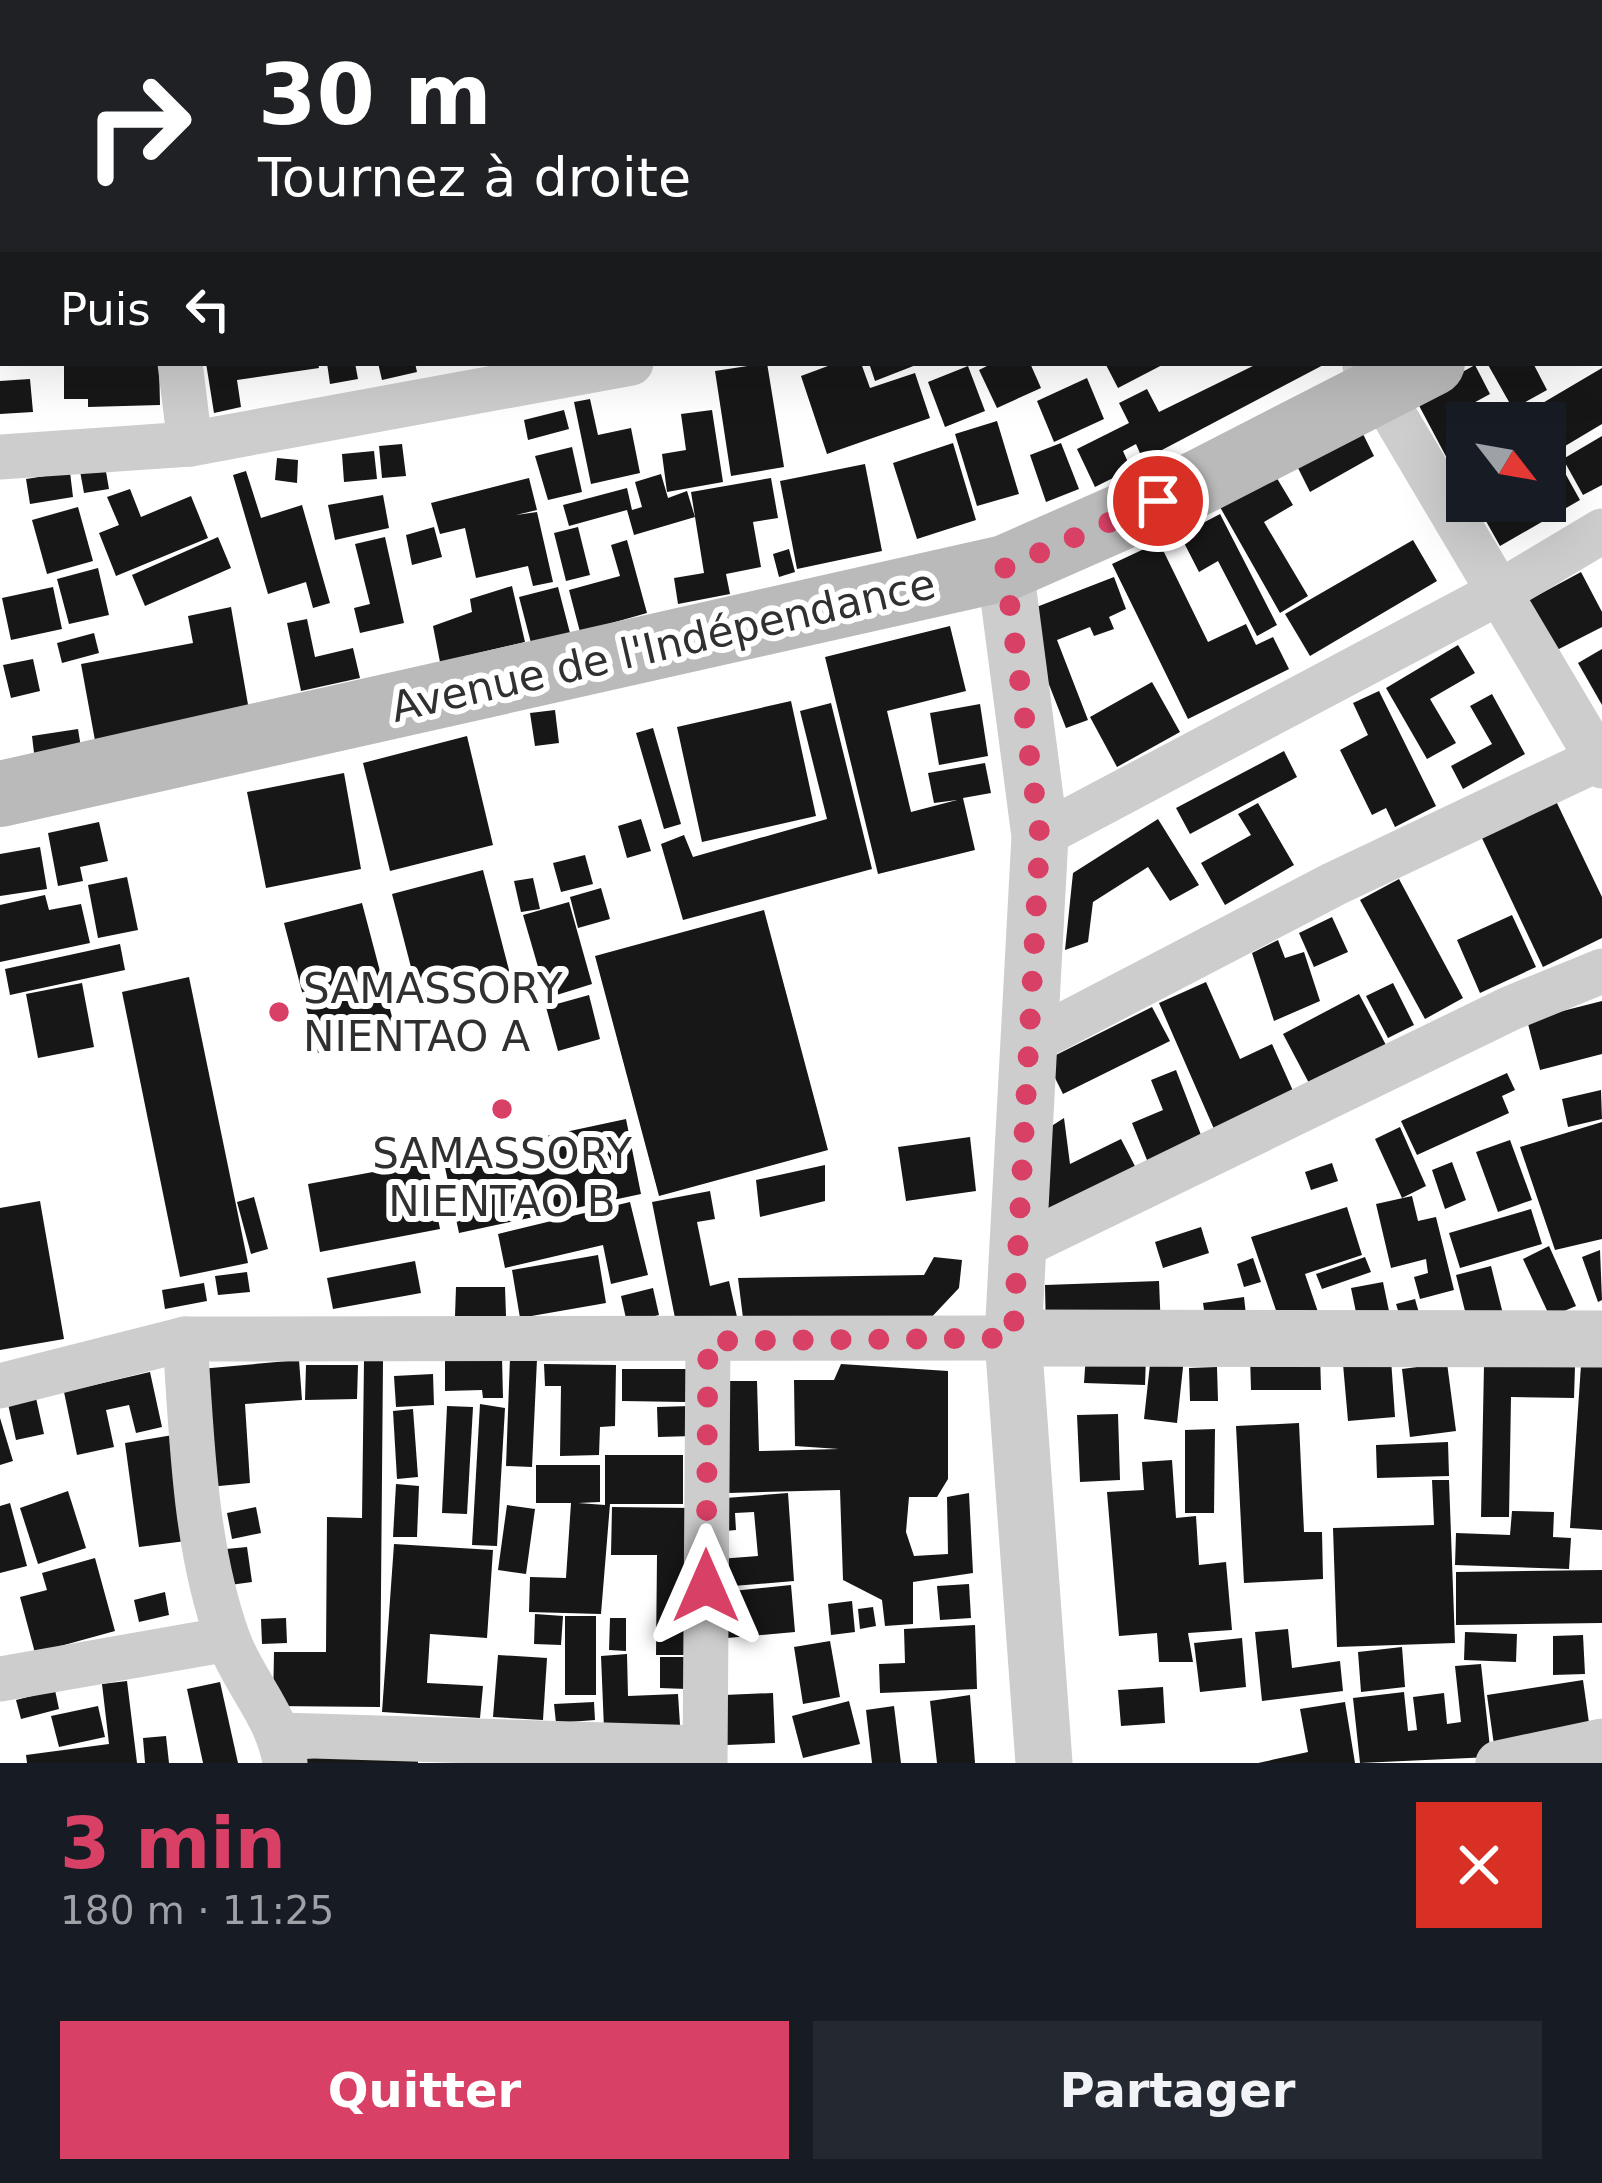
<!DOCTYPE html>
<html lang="fr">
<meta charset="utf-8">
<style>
body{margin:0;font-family:"DejaVu Sans",sans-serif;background:#242831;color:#f1f3f6;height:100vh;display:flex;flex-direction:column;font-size:45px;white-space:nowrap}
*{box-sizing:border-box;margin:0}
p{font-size:39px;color:#9ea1a6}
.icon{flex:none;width:66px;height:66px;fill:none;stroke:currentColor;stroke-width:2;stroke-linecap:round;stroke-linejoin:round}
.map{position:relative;height:1763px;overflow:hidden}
.details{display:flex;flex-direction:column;background:#171b24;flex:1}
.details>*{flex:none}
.banner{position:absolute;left:0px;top:0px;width:1602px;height:366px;box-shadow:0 12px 48px #0002;background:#202124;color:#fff;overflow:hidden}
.needle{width:78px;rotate:121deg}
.fabs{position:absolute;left:1446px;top:402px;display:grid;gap:24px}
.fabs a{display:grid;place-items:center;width:120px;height:120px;border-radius:0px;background:#171b24;box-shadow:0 12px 48px #0002;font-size:60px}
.pin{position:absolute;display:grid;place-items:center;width:102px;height:102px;color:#fff;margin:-51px;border:6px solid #fff;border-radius:50%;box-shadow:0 3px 12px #0007}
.me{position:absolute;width:132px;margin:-66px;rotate:0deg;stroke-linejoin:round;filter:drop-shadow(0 0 9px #0008)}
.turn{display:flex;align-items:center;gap:42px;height:252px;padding:0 60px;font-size:54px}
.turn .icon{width:156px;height:156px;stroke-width:2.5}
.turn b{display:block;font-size:84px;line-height:102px}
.then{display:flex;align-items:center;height:114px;padding:0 60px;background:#0003;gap:24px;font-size:45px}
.round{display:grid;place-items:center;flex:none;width:126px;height:126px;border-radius:0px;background:#242831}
.overview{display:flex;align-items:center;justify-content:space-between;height:204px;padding:0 60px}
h1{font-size:72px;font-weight:700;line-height:90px;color:#d94066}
.primary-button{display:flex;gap:24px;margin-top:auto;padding:24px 60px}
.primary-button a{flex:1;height:138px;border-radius:0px;background:#d94066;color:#fff;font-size:48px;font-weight:700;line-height:138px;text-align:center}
.primary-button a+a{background:#242831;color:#f1f3f6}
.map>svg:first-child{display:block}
</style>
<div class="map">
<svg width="1602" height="1763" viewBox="0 0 1602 1763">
<rect width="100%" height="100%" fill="#fff"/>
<g fill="#171717">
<polygon points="64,363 159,363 160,405 88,407 88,399 64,399"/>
<polygon points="206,363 318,363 319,368 237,380 241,407 214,413"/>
<polygon points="327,363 355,363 358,379 330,384"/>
<polygon points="378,363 415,363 417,372 382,380"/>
<polygon points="767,363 784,467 731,476 715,371"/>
<polygon points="836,363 861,363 870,388 915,373 930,418 827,454 801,376"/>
<polygon points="869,363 921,363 875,381"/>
<polygon points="993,363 1030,363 1041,388 997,408 979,370"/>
<polygon points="1105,363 1166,363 1118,388"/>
<polygon points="1259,363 1327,363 1143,460 1136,444 1123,451 1131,469 1095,487 1077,449 1129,423 1119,403 1147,389 1159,412"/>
<polygon points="1487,363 1533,363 1547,390 1513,409"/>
<polygon points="1475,365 1490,394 1457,412 1467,432 1467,496 1415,398"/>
<polygon points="968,366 985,411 945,427 928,382"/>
<polygon points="1602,368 1602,424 1545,458 1545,423 1523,423 1519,417"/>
<polygon points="1087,378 1104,419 1054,442 1037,401"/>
<polygon points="30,379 33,412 0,414 0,381"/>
<polygon points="590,399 598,435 631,428 640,473 591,484 574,402"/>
<polygon points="564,410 569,429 528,440 524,420"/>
<polygon points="712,410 723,482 667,492 662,454 686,450 681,414"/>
<polygon points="997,421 1019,494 977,506 955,434"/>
<polygon points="1361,430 1374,456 1310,492 1296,464"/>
<polygon points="1602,436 1602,485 1583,495 1563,459"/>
<polygon points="953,443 976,520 917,539 893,463"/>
<polygon points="1061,443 1079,489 1046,502 1030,455"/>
<polygon points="402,444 406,476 382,478 379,446"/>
<polygon points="572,447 582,492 548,500 535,456"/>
<polygon points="374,451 377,479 344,482 342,454"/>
<polygon points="277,458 298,460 297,483 275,480"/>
<polygon points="865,464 882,551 797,569 780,481"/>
<polygon points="105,466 109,489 84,493 80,471"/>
<polygon points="246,471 261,518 302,505 330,603 313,608 306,582 268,594 233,475"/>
<polygon points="70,472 73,497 30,504 26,479"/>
<polygon points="1565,473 1580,500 1500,546 1478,507 1488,501 1545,501 1545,485"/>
<polygon points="661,474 668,498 687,491 695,517 634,535 627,510 569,526 563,505 627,488 632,510 642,507 635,482"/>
<polygon points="1275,475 1293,505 1264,522 1308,596 1280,613 1220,507"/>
<polygon points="529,478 537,510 516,515 537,512 553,582 533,586 528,566 476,578 465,528 440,534 431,503"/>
<polygon points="771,478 778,518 753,522 761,567 726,574 730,594 678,604 674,578 704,573 691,492"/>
<polygon points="130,489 141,517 191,496 208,538 116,576 99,533 119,525 107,497"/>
<polygon points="383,495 389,528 335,540 328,505"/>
<polygon points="78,507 93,561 47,574 32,520"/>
<polygon points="1220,514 1277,625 1257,636 1218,561 1199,572 1180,535"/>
<polygon points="434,527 442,557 412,565 406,535"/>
<polygon points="578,527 590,575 566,581 554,533"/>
<polygon points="218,537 231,568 145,606 132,575"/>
<polygon points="385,537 404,623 360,633 354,608 370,604 355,544"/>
<polygon points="627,540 647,613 580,632 569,590 620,576 611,545"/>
<polygon points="1413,540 1437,581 1310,656 1285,614"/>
<polygon points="1159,542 1208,642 1246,624 1256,645 1273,637 1289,669 1188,719 1112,564"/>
<polygon points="789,549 795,572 779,577 773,554"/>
<polygon points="98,568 109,615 69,624 57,579"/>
<polygon points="1581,572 1602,612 1602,627 1555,651 1529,600"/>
<polygon points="1114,577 1126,609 1109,617 1114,629 1094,636 1090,627 1057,640 1088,720 1066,728 1021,613"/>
<polygon points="512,586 525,642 440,662 433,626 472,612 470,599"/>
<polygon points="53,587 62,629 11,640 2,598"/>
<polygon points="558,587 570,633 531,643 519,597"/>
<polygon points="231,607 250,716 96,746 81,664 193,643 188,616"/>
<polygon points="307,619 315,657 353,648 360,678 301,691 287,623"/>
<polygon points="950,626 966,691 887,711 911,812 957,800 934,803 928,773 985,763 991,793 963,798 975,850 878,874 825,657"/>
<polygon points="94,633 99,653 62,663 57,643"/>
<polygon points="1458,645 1475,673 1430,699 1456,743 1427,759 1386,688"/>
<polygon points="1602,649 1602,705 1578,663"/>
<polygon points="33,659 40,691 11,698 3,665"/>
<polygon points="1152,682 1180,732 1117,767 1090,717"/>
<polygon points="1379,691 1436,806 1395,827 1386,808 1372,815 1340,750 1368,735 1353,703"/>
<polygon points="1492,694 1525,754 1463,789 1451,766 1492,744 1470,706"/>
<polygon points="791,701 816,816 702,842 677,727"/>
<polygon points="831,703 872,869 683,920 661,844 684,835 693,857 827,819 800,711"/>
<polygon points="980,704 988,756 939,765 930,713"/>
<polygon points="555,710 559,743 535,746 530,713"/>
<polygon points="653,728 681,824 664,829 636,733"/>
<polygon points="78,729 82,754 35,761 32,736"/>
<polygon points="467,736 493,845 390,871 363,763"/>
<polygon points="1284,751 1297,777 1190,834 1176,808"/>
<polygon points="344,773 361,869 266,888 247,792"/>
<polygon points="1556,801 1602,897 1602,938 1543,967 1481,836"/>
<polygon points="1258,803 1294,865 1225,905 1201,863 1251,835 1238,814"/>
<polygon points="641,819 651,851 627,858 618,826"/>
<polygon points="1158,819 1199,885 1170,901 1148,867 1093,902 1088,942 1065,950 1073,873"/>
<polygon points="99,822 108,861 80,867 83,881 58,886 48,833"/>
<polygon points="40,847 47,889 0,896 0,854"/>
<polygon points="585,855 593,884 561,892 553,863"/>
<polygon points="483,870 510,974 419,998 392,894"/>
<polygon points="127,877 138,930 98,938 88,885"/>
<polygon points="533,878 540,909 521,912 514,881"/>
<polygon points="1399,879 1463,998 1425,1019 1360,900"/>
<polygon points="601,888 610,919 578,928 570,897"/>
<polygon points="45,895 49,910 81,904 90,943 0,962 0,905"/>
<polygon points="569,902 592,984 547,998 523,915"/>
<polygon points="362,903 396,1032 318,1053 284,923"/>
<polygon points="764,910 828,1150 659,1196 595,956"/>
<polygon points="1512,915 1536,967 1480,993 1457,940"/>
<polygon points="1332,917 1348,952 1314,967 1299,933"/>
<polygon points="1278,940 1285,958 1304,952 1320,1001 1274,1021 1252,953"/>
<polygon points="120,944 125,970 10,995 5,969"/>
<polygon points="189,977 248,1263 180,1277 122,992"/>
<polygon points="1206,982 1240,1059 1272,1044 1294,1093 1214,1129 1159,1003"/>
<polygon points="82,983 94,1047 38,1058 26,994"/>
<polygon points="1393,983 1414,1025 1388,1038 1366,996"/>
<polygon points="1359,994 1386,1045 1310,1085 1283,1034"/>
<polygon points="589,995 600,1039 558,1051 546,1007"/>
<polygon points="1602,1001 1602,1054 1540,1070 1527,1020"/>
<polygon points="1152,1007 1170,1041 1063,1094 1046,1060"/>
<polygon points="1176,1070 1206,1148 1151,1170 1132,1123 1163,1110 1151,1080"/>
<polygon points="1507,1073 1515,1090 1502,1096 1509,1113 1417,1155 1401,1121"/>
<polygon points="1601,1090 1602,1119 1568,1127 1562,1099"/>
<polygon points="1064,1118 1070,1164 1121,1139 1139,1174 1047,1220 1050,1127"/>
<polygon points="626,1119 641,1194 459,1233 443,1158"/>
<polygon points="1602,1122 1602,1239 1555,1250 1520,1147"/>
<polygon points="1400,1127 1426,1186 1402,1198 1375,1139"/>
<polygon points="970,1137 976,1191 906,1201 898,1147"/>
<polygon points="1510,1140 1532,1200 1498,1212 1476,1152"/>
<polygon points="427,1162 440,1229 320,1252 308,1184"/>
<polygon points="1452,1162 1466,1200 1445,1209 1432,1170"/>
<polygon points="1332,1163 1338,1181 1311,1190 1305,1172"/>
<polygon points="825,1165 825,1201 760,1217 756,1180"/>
<polygon points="710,1191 715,1219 697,1222 710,1286 729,1281 737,1317 677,1328 652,1202"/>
<polygon points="1412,1196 1418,1221 1436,1217 1454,1290 1420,1299 1414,1277 1428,1273 1426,1259 1391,1268 1376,1204"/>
<polygon points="254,1197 268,1249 251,1254 237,1202"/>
<polygon points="40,1201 64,1339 0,1350 0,1208"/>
<polygon points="630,1202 648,1275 611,1284 603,1245 505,1268 498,1234"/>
<polygon points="1347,1207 1362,1255 1305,1274 1318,1312 1281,1325 1251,1237"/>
<polygon points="1531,1209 1542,1244 1460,1268 1449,1233"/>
<polygon points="1201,1227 1209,1253 1163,1268 1155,1242"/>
<polygon points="1549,1246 1576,1306 1550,1317 1523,1259"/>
<polygon points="1600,1250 1602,1300 1598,1302 1582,1257"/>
<polygon points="598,1255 606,1303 520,1318 512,1270"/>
<polygon points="934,1257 962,1260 959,1288 927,1322 744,1326 738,1278 924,1275"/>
<polygon points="1365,1257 1371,1272 1322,1289 1316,1274"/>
<polygon points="1253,1258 1261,1282 1244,1287 1237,1264"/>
<polygon points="415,1261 421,1293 333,1309 327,1278"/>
<polygon points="1491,1266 1504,1318 1469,1327 1456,1275"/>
<polygon points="247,1272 250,1292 218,1295 215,1276"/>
<polygon points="1159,1281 1161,1330 1046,1334 1045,1285"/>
<polygon points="1383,1282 1390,1316 1358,1322 1351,1288"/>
<polygon points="204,1283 207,1301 165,1309 162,1290"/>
<polygon points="456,1287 505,1287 506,1316 455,1316"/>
<polygon points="653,1288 659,1315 627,1323 621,1296"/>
<polygon points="1244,1297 1247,1324 1207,1330 1203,1303"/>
<polygon points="1415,1299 1419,1313 1400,1317 1396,1304"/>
<polygon points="1086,1354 1146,1357 1145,1385 1084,1383"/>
<polygon points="1320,1354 1321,1390 1251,1390 1250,1355"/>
<polygon points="1151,1355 1184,1358 1177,1423 1144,1419"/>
<polygon points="502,1357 503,1398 483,1398 482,1390 445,1391 445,1358"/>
<polygon points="510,1358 537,1359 532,1467 506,1466"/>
<polygon points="1391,1359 1395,1417 1348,1421 1343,1364"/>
<polygon points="299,1360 302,1400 245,1404 250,1483 209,1487 200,1369"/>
<polygon points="364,1360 383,1361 380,1707 273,1706 274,1652 326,1652 327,1517 362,1518"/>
<polygon points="1447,1363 1456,1431 1410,1437 1402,1369"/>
<polygon points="544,1364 616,1365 615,1426 600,1427 599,1455 560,1456 561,1386 545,1386"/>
<polygon points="841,1364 948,1371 948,1479 937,1497 909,1497 906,1532 914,1556 948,1554 947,1497 969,1493 973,1573 913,1582 913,1624 885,1626 882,1600 843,1580 840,1490 728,1493 726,1381 757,1381 759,1451 839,1449 795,1446 794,1380 834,1380"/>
<polygon points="306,1365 358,1365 357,1399 305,1400"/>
<polygon points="1484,1365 1575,1366 1574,1398 1511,1397 1509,1517 1481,1517"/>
<polygon points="1581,1365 1602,1366 1602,1530 1570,1528"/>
<polygon points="1217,1367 1218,1401 1190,1401 1189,1368"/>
<polygon points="622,1369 687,1369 686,1402 622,1401"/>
<polygon points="150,1372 162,1427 136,1433 129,1405 106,1410 114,1447 77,1455 64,1392"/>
<polygon points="433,1374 434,1405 396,1407 394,1376"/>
<polygon points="36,1398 44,1434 16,1440 8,1404"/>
<polygon points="480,1404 505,1408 497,1546 472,1545"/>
<polygon points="447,1406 473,1407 467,1514 442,1513"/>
<polygon points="691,1406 693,1436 658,1437 657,1407"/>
<polygon points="413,1409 418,1477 397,1479 393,1411"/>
<polygon points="1118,1414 1120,1480 1080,1482 1077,1415"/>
<polygon points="0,1418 13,1461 0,1465"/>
<polygon points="1299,1423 1304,1532 1322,1532 1323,1579 1244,1583 1236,1426"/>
<polygon points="1215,1429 1214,1513 1185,1513 1185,1430"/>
<polygon points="173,1435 186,1541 139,1547 125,1443"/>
<polygon points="1448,1442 1449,1476 1377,1478 1376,1445"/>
<polygon points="605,1455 683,1455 683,1504 610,1504 601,1614 529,1612 530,1577 566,1578 571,1503 536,1503 536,1465 600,1465 600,1502 578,1503 605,1505"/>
<polygon points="1172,1460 1176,1518 1196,1516 1199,1565 1226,1562 1232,1630 1188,1633 1193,1662 1159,1662 1157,1633 1119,1636 1107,1492 1144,1490 1142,1462"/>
<polygon points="1432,1480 1449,1480 1455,1643 1337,1647 1333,1528 1434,1525"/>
<polygon points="396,1484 419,1486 417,1537 393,1537"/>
<polygon points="68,1491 86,1548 38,1564 20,1508"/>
<polygon points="788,1493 794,1581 721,1587 719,1559 758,1556 754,1512 735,1513 736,1530 715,1532 713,1499"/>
<polygon points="10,1503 27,1566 0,1573 0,1506"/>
<polygon points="507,1505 535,1509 526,1574 498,1570"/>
<polygon points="256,1507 261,1533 232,1539 227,1513"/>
<polygon points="612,1507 692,1508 692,1655 656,1655 657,1555 611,1555"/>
<polygon points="1512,1511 1554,1512 1553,1537 1571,1538 1569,1569 1455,1565 1456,1533 1510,1535"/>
<polygon points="394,1544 493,1550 487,1638 430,1634 427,1683 483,1686 480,1718 382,1712"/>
<polygon points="247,1547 252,1582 230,1585 226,1549"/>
<polygon points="95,1558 115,1631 35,1653 20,1597 47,1590 42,1573"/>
<polygon points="1602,1570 1602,1623 1456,1625 1456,1572"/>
<polygon points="969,1584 971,1618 940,1620 937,1586"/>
<polygon points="791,1585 795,1632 727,1638 723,1592"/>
<polygon points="165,1592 169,1615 139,1622 134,1600"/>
<polygon points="852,1601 855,1632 831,1635 828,1604"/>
<polygon points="873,1607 876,1626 860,1629 858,1609"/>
<polygon points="535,1614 563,1616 561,1645 534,1644"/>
<rect x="565" y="1616" width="31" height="79"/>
<polygon points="286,1618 287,1643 262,1644 261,1619"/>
<polygon points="610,1618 626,1618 626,1651 609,1650"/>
<polygon points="975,1625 977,1689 880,1693 879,1664 905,1663 904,1629"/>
<polygon points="1288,1629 1292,1668 1340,1661 1343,1691 1262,1701 1255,1632"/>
<polygon points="1465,1632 1517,1634 1516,1662 1464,1660"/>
<polygon points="1583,1635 1585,1674 1553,1675 1553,1636"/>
<polygon points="1242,1638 1246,1687 1200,1692 1194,1643"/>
<polygon points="830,1641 840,1697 803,1704 794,1647"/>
<polygon points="1402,1647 1405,1687 1361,1692 1358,1652"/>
<polygon points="627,1654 628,1696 678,1694 680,1725 604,1729 601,1656"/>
<polygon points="498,1655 547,1658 543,1720 493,1717"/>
<polygon points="660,1657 686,1657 687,1689 660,1688"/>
<polygon points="1481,1664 1491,1757 1360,1763 1353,1698 1404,1692 1408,1731 1417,1730 1413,1697 1444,1693 1447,1724 1461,1722 1455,1666"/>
<polygon points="1583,1680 1590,1730 1494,1745 1487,1695"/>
<polygon points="127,1681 137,1763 27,1763 26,1755 109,1744 102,1684"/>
<polygon points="220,1682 238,1763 203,1763 187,1689"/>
<polygon points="1163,1687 1165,1723 1121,1726 1118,1690"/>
<polygon points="55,1690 59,1709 21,1719 16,1700"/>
<polygon points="773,1693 775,1743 726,1745 724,1695"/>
<polygon points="970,1695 975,1763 937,1763 930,1701"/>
<polygon points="849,1701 860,1744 803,1758 792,1716"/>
<polygon points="594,1702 595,1720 556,1723 554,1704"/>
<polygon points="1345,1702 1355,1763 1258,1763 1308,1752 1300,1709"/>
<polygon points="98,1706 105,1737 59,1747 51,1716"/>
<polygon points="894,1706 901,1763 872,1763 866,1710"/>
<polygon points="166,1736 169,1763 145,1763 143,1738"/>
<polygon points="417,1748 418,1763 294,1763 294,1760"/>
</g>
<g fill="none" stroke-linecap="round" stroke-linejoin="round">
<g stroke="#cdcdcd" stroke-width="45">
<polyline points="130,0 131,3"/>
<polyline points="747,0 748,3"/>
<polyline points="1145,0 1147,3"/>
<polyline points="531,3 539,0"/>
<polyline points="1480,3 1485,0"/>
<polyline points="0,151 3,150"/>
<polyline points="180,363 190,444"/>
<polyline points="1365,366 1602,766"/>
<polyline points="0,457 190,444 631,363"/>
<polyline points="1040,836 1500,592 1602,531"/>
<polyline points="1029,1043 1334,884 1602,757"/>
<polyline points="1015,1249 1511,1008 1602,971"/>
<path d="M185,1339c7,99 9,205 43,300 16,44 50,76 57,124"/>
<polyline points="0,1386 185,1339 1013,1338"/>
<polyline points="0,1679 228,1639"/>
<polyline points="281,1735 704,1748"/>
<polyline points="705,1763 708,1341"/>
<polyline points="1498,1763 1602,1741"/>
</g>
<g stroke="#cdcdcd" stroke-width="57">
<polyline points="1005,568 1040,836 1013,1338 1044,1763"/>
<polyline points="1013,1338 1602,1339"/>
</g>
<g stroke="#bababa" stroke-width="66">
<polyline points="1599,262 1602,260"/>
<polyline points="0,794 1005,568 1196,484 1432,363"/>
</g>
</g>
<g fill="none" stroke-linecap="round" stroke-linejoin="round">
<polyline stroke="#d94066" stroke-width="21" stroke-dasharray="0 37.8" points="706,1586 708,1341 1013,1338 1040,836 1005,568 1158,501"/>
</g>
<g fill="#d94066" stroke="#fff" stroke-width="4.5">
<circle cx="279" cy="1012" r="12"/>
<circle cx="502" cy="1109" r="12"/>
</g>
<g text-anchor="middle" stroke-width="12" stroke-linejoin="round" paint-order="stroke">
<g font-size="42" fill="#303030" stroke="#fff">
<text transform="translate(663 645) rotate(-13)" y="15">Avenue de l'Indépendance</text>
</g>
<g font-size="42" fill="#303030" stroke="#fff" text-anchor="start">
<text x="303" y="1003">SAMASSORY<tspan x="303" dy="48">NIENTAO A</tspan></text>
<text x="502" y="1168" text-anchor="middle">SAMASSORY<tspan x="502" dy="48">NIENTAO B</tspan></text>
</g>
</g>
</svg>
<div class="fabs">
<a><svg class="needle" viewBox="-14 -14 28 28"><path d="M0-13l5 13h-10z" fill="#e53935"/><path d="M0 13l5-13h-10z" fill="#9ea1a6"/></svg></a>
</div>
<div class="pin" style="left:1158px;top:501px;background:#d93025"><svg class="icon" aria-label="arrive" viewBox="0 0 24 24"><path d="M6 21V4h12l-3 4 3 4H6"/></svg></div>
<svg class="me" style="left:706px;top:1586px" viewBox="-20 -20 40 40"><path d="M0-17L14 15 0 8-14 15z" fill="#d94066" stroke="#fff" stroke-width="4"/></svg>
<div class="banner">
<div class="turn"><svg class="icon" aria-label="right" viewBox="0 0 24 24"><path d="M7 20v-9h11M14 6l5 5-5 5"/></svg><div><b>30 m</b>Tournez à droite</div></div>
<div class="then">Puis<svg class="icon" aria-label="left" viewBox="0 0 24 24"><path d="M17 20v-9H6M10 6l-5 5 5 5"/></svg></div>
</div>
</div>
<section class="details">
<div class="overview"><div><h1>3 min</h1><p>180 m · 11:25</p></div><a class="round" style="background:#d93025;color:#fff"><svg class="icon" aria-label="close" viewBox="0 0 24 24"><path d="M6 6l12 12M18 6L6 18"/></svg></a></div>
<div class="primary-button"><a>Quitter</a><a>Partager</a></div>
</section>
